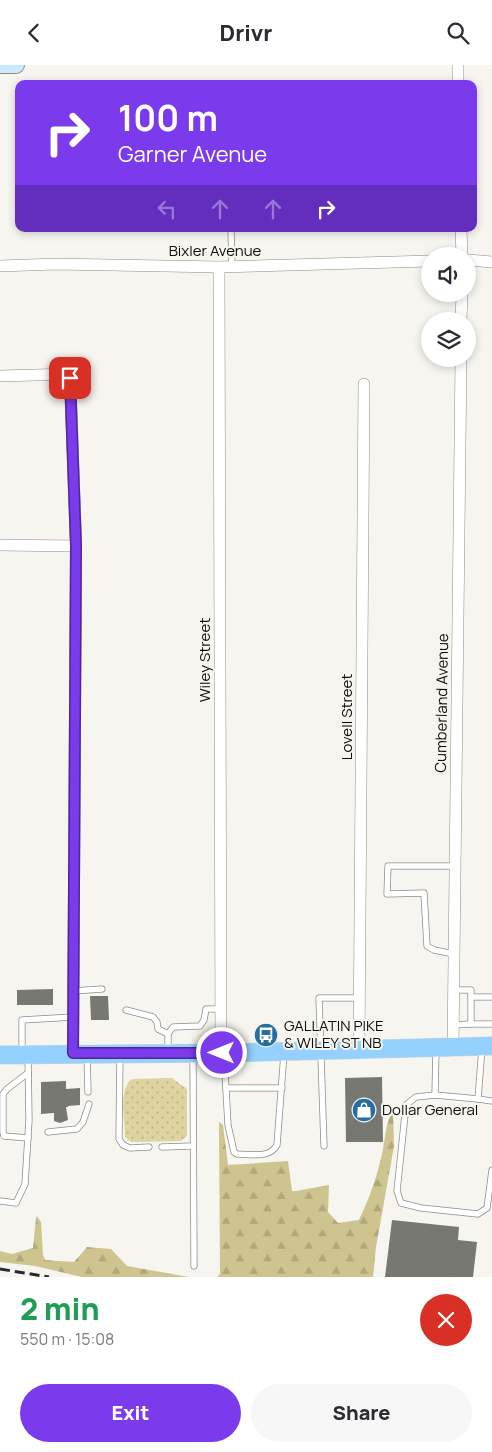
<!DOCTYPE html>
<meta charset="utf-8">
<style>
body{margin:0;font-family:Manrope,sans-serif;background:#f7f7f7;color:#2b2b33;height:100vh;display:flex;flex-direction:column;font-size:19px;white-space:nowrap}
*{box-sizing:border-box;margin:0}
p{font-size:16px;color:#7c7c81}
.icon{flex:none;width:28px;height:28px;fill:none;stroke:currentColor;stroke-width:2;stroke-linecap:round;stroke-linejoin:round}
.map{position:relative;height:1212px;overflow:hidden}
.side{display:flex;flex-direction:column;background:#fff;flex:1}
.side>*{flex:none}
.banner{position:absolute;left:15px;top:15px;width:462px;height:152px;border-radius:10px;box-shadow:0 2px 8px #0003;background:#7c3aed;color:#fff;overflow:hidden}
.buttons{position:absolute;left:421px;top:182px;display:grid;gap:10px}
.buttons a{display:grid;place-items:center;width:55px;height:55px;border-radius:50%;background:#fff;box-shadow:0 2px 8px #0003;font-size:25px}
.pin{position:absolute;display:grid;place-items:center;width:42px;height:42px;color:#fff;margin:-21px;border-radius:10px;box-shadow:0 2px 8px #0006}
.me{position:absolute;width:55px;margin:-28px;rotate:270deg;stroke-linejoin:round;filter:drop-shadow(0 0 4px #0008)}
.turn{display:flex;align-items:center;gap:18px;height:105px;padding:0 20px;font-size:22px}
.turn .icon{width:65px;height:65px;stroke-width:2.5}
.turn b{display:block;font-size:35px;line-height:42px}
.lanes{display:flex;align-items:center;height:48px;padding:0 20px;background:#0003;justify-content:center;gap:25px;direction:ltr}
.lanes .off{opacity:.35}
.round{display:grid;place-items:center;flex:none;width:52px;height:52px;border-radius:26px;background:#f7f7f7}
.overview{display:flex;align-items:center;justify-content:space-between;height:85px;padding:0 20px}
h1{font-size:30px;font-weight:800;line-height:38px;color:#1e9e55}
.action{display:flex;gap:10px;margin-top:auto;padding:10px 20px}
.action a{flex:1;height:58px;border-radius:30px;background:#7c3aed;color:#fff;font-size:20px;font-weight:800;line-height:58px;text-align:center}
.action a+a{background:#f7f7f7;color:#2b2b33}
header{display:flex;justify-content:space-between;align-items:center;height:65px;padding:0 20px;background:#fff;font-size:22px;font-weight:800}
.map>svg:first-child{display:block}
</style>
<header><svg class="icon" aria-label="back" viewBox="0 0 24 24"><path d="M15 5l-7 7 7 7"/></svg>Drivr<svg class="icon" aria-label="search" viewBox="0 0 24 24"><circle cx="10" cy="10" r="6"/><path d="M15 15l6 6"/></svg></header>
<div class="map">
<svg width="492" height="1212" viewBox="0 0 492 1212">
<defs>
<pattern id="grass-dots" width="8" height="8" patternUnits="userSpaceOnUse" patternTransform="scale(1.25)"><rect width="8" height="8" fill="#ded49f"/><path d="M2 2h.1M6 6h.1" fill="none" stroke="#bdb588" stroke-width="1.8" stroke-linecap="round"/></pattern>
<pattern id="forest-firs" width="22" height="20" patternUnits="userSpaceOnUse" patternTransform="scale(1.25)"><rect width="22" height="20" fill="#cec48f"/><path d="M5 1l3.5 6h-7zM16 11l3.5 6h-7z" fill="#b0a77a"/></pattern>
</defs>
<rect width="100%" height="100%" fill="#f6f5ef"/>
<path fill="url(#grass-dots)" d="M172,1013l15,11v47l-6,5 -50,1 -6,-5c0,-16 -7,-49 7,-58z"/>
<g fill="url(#forest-firs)">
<path d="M393,1044l1,37 -18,101 -3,30h-156l3,-3 -1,-152 4,3 5,40 60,-4 4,30h4l33,-6 -1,27 10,11 21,-3c10,-21 18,-43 23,-66 4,-18 3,-29 11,-45z"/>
<polygon points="37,1151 41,1157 43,1190 45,1195 74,1197 87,1182 111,1184 127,1201 189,1212 82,1212 35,1201 0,1197 0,1186 12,1189 33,1183 36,1153"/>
</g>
<g fill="#787873">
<polygon points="53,924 53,940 17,940 17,925"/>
<polygon points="90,931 108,931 109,955 91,955"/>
<polygon points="382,1012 383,1077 346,1077 345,1013"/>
<polygon points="66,1016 66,1024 80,1023 80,1040 68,1041 68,1042 66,1042 68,1055 60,1058 54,1056 54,1048 41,1049 41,1017"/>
<polygon points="392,1155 459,1162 458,1175 477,1177 473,1212 385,1212"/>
</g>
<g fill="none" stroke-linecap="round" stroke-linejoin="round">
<g stroke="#8e8d88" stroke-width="7">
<g id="lane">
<polyline points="231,164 232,202"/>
<polyline points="454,889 434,885 427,881 424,828 387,829 388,801 455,801"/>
<polyline points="454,925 471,925 471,932 492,932"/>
<polyline points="73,926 102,924"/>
<polyline points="471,932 471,959 492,959"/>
<polyline points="126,945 153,952 157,957 158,964 168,969"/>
<polyline points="453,960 471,959"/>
<polyline points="436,984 435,1030 478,1034 482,983"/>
<polyline points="22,988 22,955 73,952"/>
<polyline points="168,988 168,969 173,962 200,961 204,955 206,944 221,944"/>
<polyline points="87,990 88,1027"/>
<polyline points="120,990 119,1074 123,1080 130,1083 149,1082"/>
<polyline points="193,990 194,1201"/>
<path d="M224,990l4,70 6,27 3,2c15,0 32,5 40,-9l7,-92"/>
<polyline points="226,1023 282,1023"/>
<polyline points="435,1030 416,1032 406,1040 397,1126 401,1138 421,1143 478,1149 487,1143 492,1105"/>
<polyline points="478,1034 492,1036"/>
<polyline points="48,1067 77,1064 83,1057 89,1039"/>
<polyline points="28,1073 4,1071 3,1067 3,1029 7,1024 28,1008"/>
<polyline points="324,1081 319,933 360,933"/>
<polyline points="162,1082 193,1081"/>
<polyline points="0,1136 16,1138 25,1119 29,1055 28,991"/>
</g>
</g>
<g stroke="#8e8d88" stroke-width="12">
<g id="street">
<polyline points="458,0 458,19"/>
<polyline points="461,164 462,191"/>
<polyline points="468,195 492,197"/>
<polyline points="0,201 56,199 219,202 430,196"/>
<polyline points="219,202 221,988"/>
<polyline points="461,256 462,229"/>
<polyline points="0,311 70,309 76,481 73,988"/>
<polyline points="0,480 76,481"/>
<polyline points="453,982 461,294"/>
<polyline points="359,985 364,319"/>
</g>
</g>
<g stroke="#8e8d88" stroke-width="18">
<polyline id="secondary" points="0,0 16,0"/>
</g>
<g stroke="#d3d3d3" stroke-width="19">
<polyline id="primary" points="0,990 224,988 492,981"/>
</g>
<use href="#lane" stroke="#fff" stroke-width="5.5"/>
<use href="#street" stroke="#fff" stroke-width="11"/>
<use href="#secondary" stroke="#cae8fe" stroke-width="16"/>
<use href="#primary" stroke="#94d1fe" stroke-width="18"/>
<polyline stroke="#292927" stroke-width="3" stroke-dasharray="10 5" stroke-linecap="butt" points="0,1204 49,1212"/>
</g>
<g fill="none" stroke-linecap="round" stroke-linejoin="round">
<g stroke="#51269a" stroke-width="12">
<polyline id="route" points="70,313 76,481 73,988 222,988"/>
</g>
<use href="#route" stroke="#7c3aed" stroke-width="9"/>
</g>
<defs>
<g id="bus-disc" transform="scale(1.25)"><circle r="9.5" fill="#266da1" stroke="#f6f5ef"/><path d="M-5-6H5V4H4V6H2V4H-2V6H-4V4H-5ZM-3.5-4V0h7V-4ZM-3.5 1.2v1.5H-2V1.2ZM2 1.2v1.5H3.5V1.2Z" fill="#fff"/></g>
<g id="shop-disc" transform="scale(1.25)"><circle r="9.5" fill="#266da1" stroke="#f6f5ef"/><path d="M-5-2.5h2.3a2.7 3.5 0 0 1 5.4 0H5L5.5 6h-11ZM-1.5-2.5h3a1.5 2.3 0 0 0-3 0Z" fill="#fff"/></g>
</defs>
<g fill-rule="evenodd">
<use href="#bus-disc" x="266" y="970"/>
<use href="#shop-disc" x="364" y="1045"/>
</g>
<g text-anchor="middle" stroke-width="4" stroke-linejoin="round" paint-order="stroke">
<g font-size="15" fill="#0d0d0b" stroke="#f6f5ef">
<text x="215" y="191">Bixler Avenue</text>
<text transform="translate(205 595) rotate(-90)" y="5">Wiley Street</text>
<text transform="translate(442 638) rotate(-89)" y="5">Cumberland Avenue</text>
<text transform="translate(347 652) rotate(-90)" y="5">Lovell Street</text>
</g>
<g font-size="15" fill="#0d0d0b" stroke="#f6f5ef" text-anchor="start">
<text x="284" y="966">GALLATIN PIKE<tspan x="284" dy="17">&amp; WILEY ST NB</tspan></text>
<text x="382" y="1050">Dollar General</text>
</g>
</g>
</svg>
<div class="buttons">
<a><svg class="icon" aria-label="sound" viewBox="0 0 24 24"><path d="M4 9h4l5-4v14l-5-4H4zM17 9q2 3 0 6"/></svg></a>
<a><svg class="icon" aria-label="layers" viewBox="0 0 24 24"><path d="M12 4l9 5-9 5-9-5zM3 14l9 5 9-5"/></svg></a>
</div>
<div class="pin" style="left:70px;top:313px;background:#d93025"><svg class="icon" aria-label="arrive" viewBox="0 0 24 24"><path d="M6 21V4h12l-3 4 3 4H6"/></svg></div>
<svg class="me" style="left:222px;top:988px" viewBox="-20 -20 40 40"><circle r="17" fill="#7c3aed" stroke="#fff" stroke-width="3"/><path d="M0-11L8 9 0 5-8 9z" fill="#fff"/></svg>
<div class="banner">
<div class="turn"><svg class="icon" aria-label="right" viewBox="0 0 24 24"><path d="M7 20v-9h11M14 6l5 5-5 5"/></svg><div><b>100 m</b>Garner Avenue</div></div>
<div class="lanes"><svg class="icon off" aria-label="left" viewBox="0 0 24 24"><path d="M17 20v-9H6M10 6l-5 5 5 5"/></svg><svg class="icon off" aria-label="ahead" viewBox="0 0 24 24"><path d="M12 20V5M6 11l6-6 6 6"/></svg><svg class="icon off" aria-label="ahead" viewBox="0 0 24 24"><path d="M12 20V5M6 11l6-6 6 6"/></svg><svg class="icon" aria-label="right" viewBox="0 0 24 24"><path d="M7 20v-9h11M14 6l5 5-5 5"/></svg></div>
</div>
</div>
<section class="side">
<div class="overview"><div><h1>2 min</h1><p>550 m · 15:08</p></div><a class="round" style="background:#d93025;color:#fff"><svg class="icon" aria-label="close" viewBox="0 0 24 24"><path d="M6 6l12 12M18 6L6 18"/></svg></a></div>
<div class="action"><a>Exit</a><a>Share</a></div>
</section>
